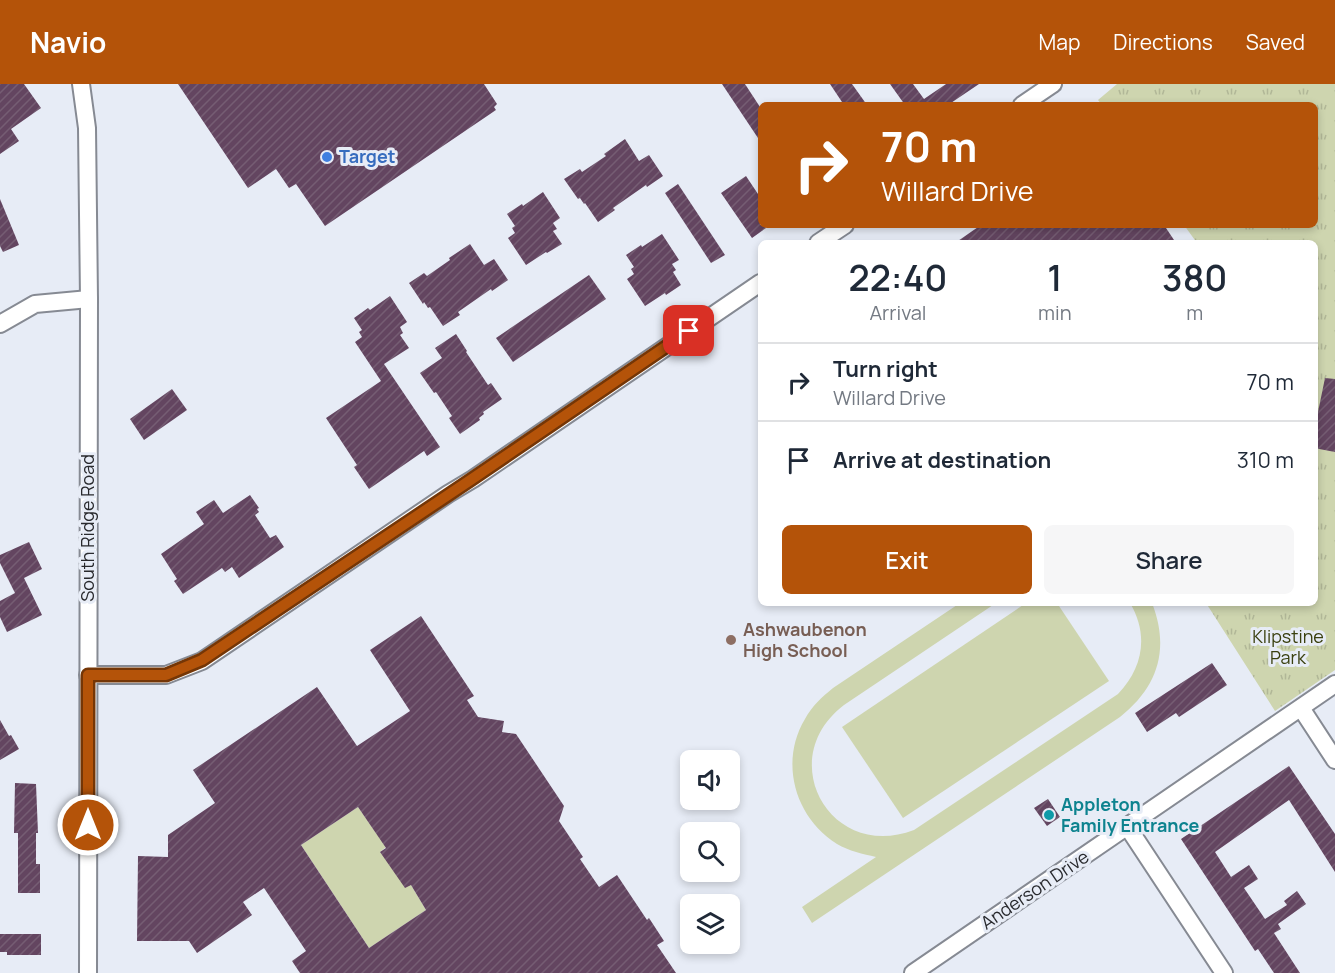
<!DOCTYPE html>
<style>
body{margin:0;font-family:Manrope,sans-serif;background:#f6f6f7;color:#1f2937;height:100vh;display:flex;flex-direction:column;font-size:22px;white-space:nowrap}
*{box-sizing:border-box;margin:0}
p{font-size:20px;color:#747a83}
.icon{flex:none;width:33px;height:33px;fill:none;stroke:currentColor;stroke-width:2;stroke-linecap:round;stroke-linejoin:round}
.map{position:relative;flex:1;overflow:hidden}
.panel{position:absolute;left:758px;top:156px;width:560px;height:366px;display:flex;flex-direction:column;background:#fff;border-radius:9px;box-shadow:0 3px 9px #0003}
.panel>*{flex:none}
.top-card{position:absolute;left:758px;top:18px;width:560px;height:126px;border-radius:9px;box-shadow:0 3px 9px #0003;background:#b45309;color:#fff;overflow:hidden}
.buttons{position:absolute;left:680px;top:666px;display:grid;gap:12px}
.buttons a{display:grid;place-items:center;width:60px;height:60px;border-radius:9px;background:#fff;box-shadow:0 3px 9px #0003;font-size:30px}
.pin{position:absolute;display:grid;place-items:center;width:51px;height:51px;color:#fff;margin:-26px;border-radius:12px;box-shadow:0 3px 9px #0006}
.me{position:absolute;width:66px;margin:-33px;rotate:0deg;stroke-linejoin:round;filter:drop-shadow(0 0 4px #0008)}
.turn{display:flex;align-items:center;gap:21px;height:126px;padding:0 24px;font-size:27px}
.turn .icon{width:78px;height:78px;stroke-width:2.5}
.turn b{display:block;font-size:42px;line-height:51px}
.eta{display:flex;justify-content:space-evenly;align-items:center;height:102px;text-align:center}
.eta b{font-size:36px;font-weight:600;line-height:42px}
.primary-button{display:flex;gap:12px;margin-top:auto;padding:12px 24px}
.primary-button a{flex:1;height:69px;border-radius:9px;background:#b45309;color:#fff;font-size:24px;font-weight:600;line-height:69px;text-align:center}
.primary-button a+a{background:#f6f6f7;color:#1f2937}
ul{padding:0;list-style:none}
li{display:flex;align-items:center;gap:18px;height:78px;padding:0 24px;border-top:2px solid #e0e1e3}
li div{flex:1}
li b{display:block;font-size:22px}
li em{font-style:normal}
header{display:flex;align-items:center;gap:36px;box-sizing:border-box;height:84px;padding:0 30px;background:#b45309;color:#fff}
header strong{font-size:28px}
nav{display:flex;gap:33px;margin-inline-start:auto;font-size:21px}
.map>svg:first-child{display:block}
</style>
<header>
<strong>Navio</strong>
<nav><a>Map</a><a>Directions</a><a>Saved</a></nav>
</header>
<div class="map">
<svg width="1335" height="889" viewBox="0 0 1335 889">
<defs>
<pattern id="park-tufts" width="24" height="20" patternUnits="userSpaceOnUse" patternTransform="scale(1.5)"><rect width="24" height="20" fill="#ced5af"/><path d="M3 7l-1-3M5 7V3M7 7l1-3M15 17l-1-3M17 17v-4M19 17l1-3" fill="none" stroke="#b1b797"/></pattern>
<pattern id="building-hatch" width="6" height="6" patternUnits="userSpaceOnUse" patternTransform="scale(1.5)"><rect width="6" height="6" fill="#634560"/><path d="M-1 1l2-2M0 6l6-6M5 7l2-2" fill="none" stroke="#755d73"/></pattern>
</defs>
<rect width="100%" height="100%" fill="#e7ecf6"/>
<g fill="#ced5af">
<path d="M960,519h36l-152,102c-71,54 -14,157 70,125l204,-136c25,-26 31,-59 12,-91h22c18,46 6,84 -32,114l-308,206 -10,-16 74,-50c-13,-3 -27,-6 -39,-13 -42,-26 -58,-82 -32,-125 7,-13 17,-22 28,-31z"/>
<polygon points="1026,519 1057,519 1109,597 903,734 842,643"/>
<polygon points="358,723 386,763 380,768 411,801 426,826 369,864 301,761"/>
</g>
<polygon fill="url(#park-tufts)" points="1117,0 1335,0 1335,586 1275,627 1206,519 1314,519 1314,159 1197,159 1184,141 1314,141 1314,21 1102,21 1098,16"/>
<g fill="url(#building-hatch)" fill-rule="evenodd">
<polygon points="0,0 24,0 41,24 11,45 19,57 0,70"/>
<polygon points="178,0 484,0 497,20 494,23 496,26 325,142 296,100 289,104 276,85 248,104"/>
<polygon points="722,0 745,0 760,23 760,57"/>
<polygon points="830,0 852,0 867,21 844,21"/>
<polygon points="890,0 913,0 924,15 946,0 979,0 948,21 905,21"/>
<polygon points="625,55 639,77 649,71 663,92 647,103 646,101 613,124 615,126 598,138 585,119 584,120 580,114 578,115 564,95 580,85 582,88 606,72 604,70"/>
<polygon points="746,92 760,113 760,141 764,141 766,144 752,154 721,109"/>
<polygon points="678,100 725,171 711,179 665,109"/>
<polygon points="543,108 560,134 553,139 557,145 553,147 562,160 547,169 546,168 526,181 508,154 515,149 512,144 515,142 507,130 522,120 523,122"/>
<polygon points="0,115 19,161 3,168 0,162"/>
<polygon points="981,141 1164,141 1176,159 955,159"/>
<polygon points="662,150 679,176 672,180 676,186 673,188 681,201 666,211 665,209 645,222 627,195 634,190 631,185 634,183 626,171 641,161 642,163"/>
<polygon points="470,160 484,181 494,175 508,196 492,207 491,205 458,228 460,231 443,242 430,223 428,224 424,218 423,220 409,199 424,189 427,192 450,176 449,174"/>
<polygon points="589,191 606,215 513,278 496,254"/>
<polygon points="390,212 407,238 400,243 403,249 400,251 409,264 384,280 440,363 427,372 424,367 369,405 354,383 357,381 326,334 381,297 355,258 362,253 359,248 362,246 354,234 368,224 370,226"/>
<polygon points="456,250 467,267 466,268 488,301 491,299 502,315 483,328 484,330 479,334 480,336 460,350 449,334 452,332 436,308 434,309 420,289 442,274 435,264"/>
<polygon points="1325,294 1335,295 1335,368 1314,364 1314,332 1317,333"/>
<polygon points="172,305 187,326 144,356 130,335"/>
<polygon points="250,411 259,424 257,425 259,428 255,431 270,454 276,451 284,463 239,494 232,483 225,488 222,484 183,510 174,497 177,495 161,470 204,440 196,428 214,416 223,429"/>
<polygon points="29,458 42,485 24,494 42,531 7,548 0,533 0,517 15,509 0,479 0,471"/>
<path d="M421,532l53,80 -7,4 11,17 26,4 -2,11 14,2 48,72 -5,15 24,36 -3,2 19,28 18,-12 30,45 2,-2 15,23 -7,4 19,28h-376l-8,-12 14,-10 -42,-63 -21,14 9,13 -55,38 -8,-12h-52l1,-85 30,1v-22l47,-32 -22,-33 124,-83 40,59 53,-35 -40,-61zM358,723l28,41 -6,4 25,36 6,-3 15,25 -57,38 -68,-103z"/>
<polygon points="1212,579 1227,601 1179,633 1176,629 1147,648 1135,629"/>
<polygon points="0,636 9,652 11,651 19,665 0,676"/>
<polygon points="1289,682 1335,750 1335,788 1289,716 1215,768 1231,793 1249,781 1258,795 1244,804 1265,835 1287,821 1284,817 1297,807 1306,820 1278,840 1281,845 1274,849 1300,889 1274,889 1258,865 1255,867 1181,755"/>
<polygon points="15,699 36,700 38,749 36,749 36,780 40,780 40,809 18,809 18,749 14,749"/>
<polygon points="1048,715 1060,733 1047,742 1034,724"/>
<polygon points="0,850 41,850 41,871 7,871 7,868 0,868"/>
</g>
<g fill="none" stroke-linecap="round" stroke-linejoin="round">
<g stroke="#868a93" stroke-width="20">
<g id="minor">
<polyline points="81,0 87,44 89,215 88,889"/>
<polyline points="1022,21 1053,0"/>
<polyline points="818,159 845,141"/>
<polyline points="0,240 35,220 89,215"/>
<polyline points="88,591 166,591 202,577 448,410 473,395 760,199"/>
<polyline points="1301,624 1335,676"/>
<polyline points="1127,742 1224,889"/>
<polyline points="913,889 1335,600"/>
</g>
</g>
<use href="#minor" stroke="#fff" stroke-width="16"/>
</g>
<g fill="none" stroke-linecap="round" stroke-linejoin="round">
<g stroke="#753606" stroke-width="15">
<polyline id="route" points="88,741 88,591 166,591 202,576 472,395 689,247"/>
</g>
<use href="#route" stroke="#b45309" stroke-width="10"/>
</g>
<circle fill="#3f7fe0" stroke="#e7ecf6" stroke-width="2" cx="327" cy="73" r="6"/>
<circle fill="#8d6e63" stroke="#e7ecf6" stroke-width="2" cx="731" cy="556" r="6"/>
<circle fill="#0f9aa8" stroke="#e7ecf6" stroke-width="2" cx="1049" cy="731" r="6"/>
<g text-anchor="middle" stroke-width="6" stroke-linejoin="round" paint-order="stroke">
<g font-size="18" font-weight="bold" fill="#366cbe" stroke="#e7ecf6" text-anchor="start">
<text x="339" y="79">Target</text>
</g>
<g font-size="18" fill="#28292d" stroke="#e7ecf6">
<text transform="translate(88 444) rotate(-90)" y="6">South Ridge Road</text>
<text transform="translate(1035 806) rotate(-34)" y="6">Anderson Drive</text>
</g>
<g font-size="18" font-weight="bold" fill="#785e54" stroke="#e7ecf6" text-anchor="start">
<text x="743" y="552">Ashwaubenon<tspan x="743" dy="21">High School</tspan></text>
</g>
<g font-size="18" fill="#3a400f" stroke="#e7ecf6">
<text x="1288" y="559">Klipstine<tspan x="1288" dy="21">Park</tspan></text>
</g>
<g font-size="18" font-weight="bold" fill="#0d838f" stroke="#e7ecf6" text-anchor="start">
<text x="1061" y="727">Appleton<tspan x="1061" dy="21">Family Entrance</tspan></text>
</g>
</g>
</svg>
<div class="buttons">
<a><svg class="icon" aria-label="sound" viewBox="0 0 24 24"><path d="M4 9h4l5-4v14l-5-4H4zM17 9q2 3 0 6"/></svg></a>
<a><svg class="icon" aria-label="search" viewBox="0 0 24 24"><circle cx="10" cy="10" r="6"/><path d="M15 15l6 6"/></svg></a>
<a><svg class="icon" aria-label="layers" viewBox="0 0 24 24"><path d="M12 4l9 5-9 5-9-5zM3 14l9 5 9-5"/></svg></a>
</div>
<div class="pin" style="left:689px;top:247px;background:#d93025"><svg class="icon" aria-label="arrive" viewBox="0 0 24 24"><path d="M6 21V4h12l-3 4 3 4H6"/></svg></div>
<svg class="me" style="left:88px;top:741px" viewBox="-20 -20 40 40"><circle r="17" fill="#b45309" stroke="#fff" stroke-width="3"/><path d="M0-11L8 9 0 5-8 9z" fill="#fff"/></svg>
<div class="top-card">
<div class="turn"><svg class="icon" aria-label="right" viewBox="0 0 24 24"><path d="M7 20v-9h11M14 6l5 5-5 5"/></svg><div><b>70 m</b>Willard Drive</div></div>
</div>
<section class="panel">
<div class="eta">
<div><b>22:40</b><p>Arrival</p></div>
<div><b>1</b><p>min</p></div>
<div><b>380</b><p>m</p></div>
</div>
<ul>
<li><svg class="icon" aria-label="right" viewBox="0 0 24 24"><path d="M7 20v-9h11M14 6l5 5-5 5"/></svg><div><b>Turn right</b><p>Willard Drive</p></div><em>70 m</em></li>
<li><svg class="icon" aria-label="arrive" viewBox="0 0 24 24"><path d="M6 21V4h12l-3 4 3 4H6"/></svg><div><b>Arrive at destination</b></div><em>310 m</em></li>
</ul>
<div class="primary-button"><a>Exit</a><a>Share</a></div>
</section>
</div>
